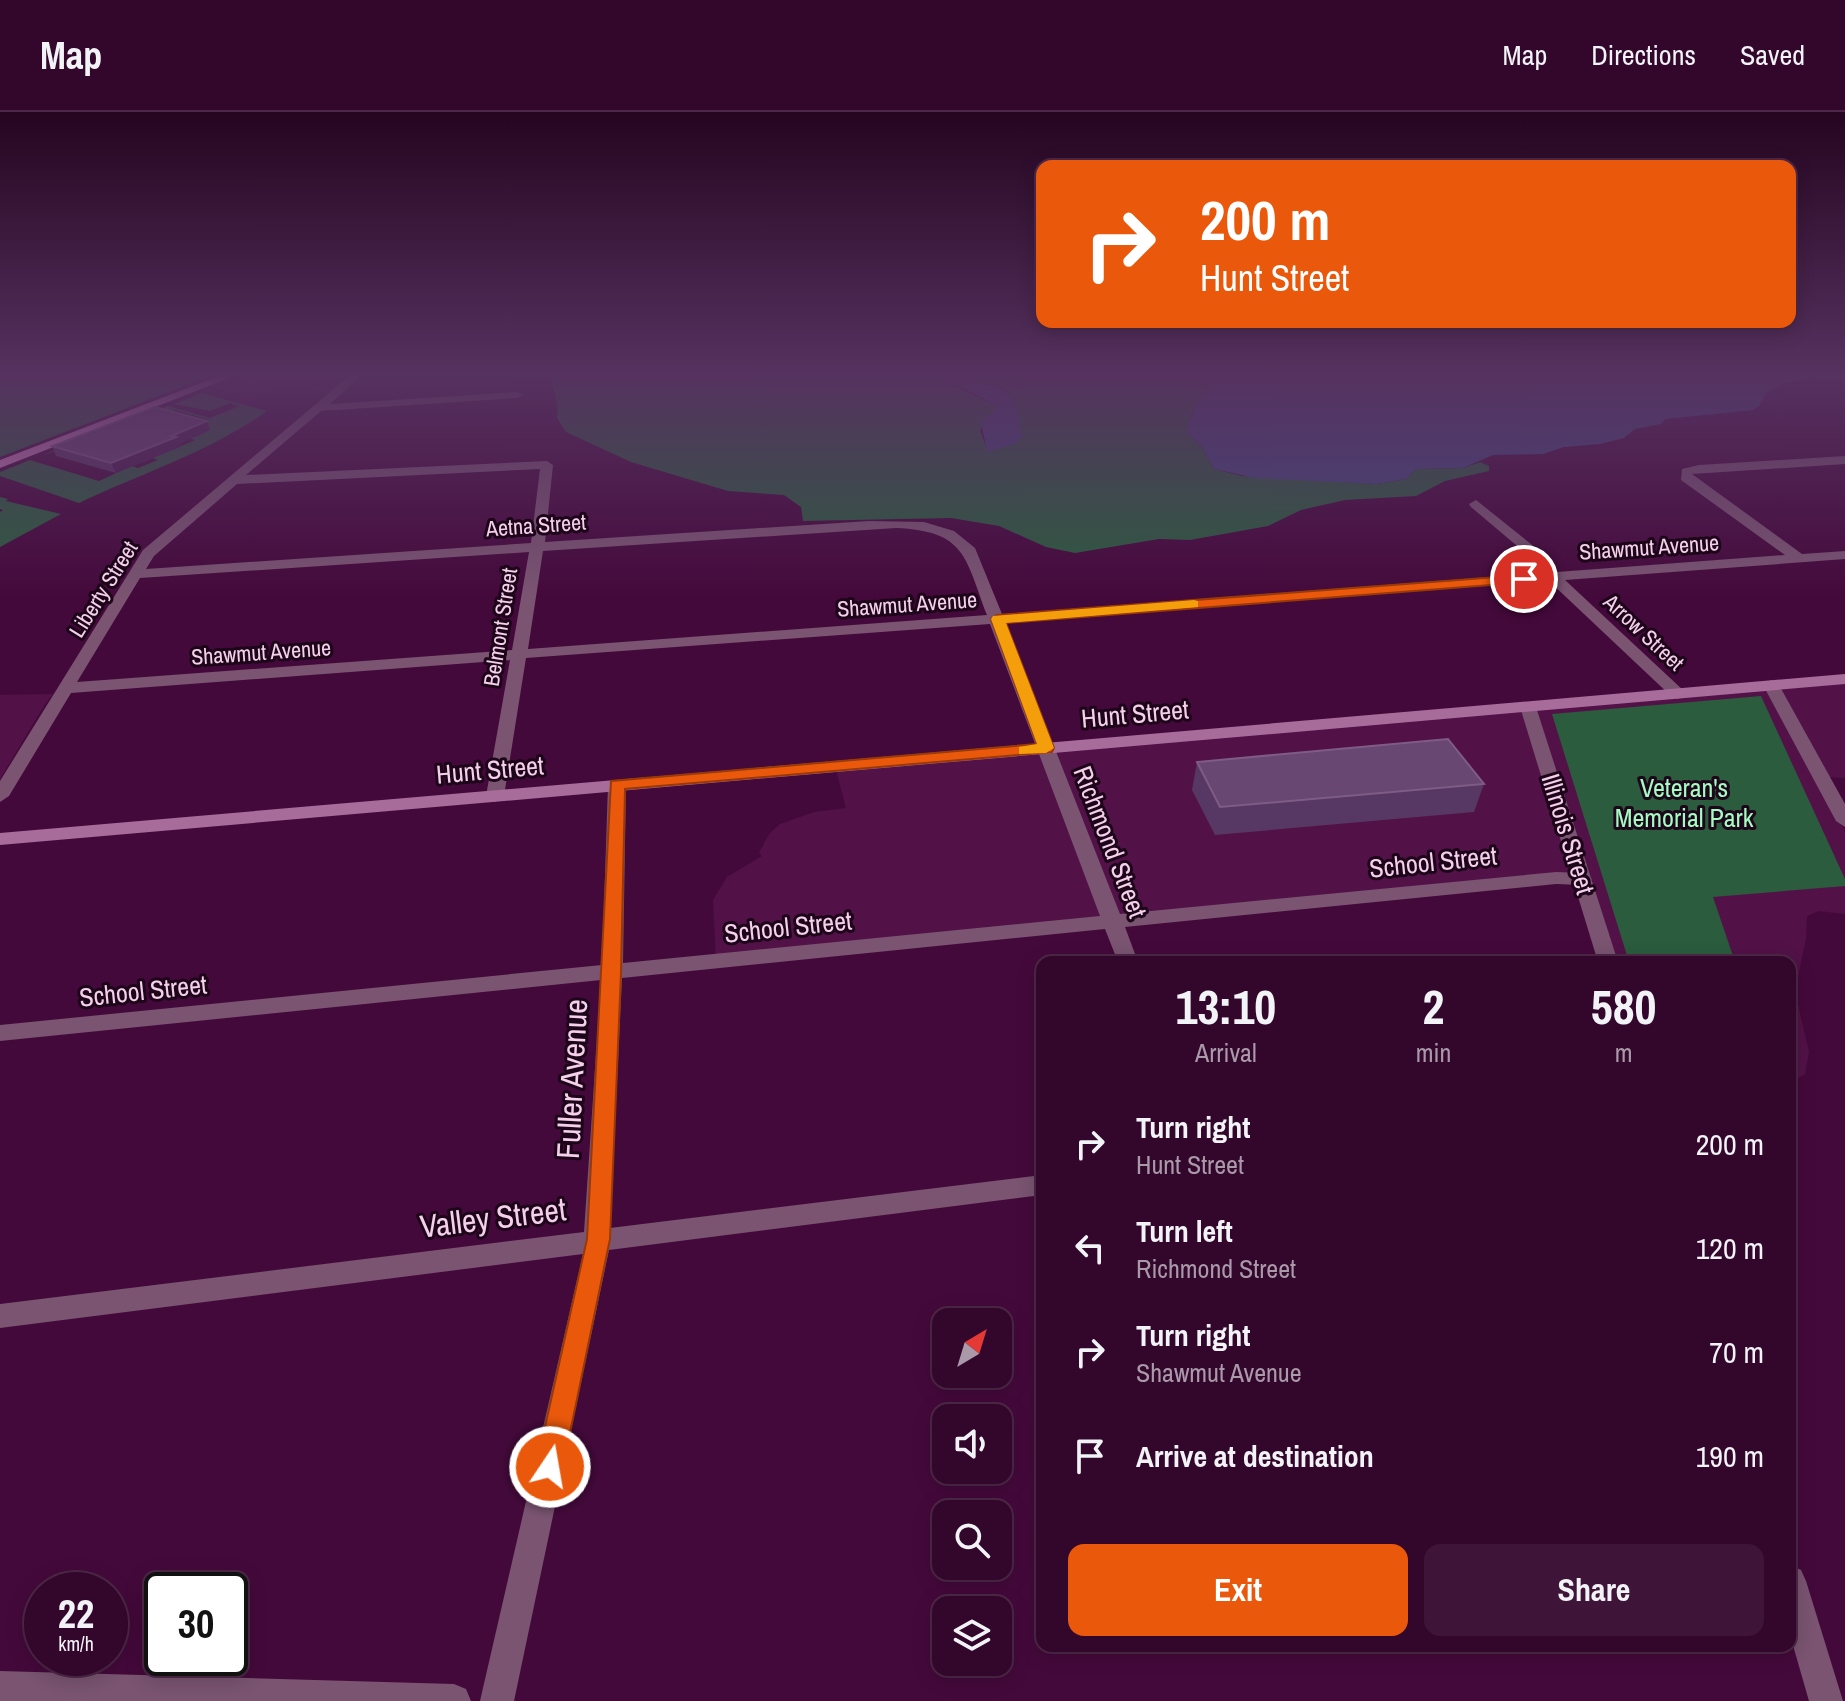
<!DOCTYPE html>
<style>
body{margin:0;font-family:"Archivo Narrow",sans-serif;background:#3e1538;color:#f1f3f6;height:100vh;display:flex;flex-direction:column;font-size:30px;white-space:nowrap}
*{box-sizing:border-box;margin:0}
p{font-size:26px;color:#a999a9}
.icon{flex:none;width:44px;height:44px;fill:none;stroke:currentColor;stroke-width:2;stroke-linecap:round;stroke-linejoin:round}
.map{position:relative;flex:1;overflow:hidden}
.details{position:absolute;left:1036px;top:844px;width:760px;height:696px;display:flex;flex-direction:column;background:#33072c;border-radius:16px;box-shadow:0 4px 20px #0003,0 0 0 2px #4e2848}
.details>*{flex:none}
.hud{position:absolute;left:1036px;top:48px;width:760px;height:168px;border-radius:16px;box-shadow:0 4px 20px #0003,0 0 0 2px #4e2848;background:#ea580c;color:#fff;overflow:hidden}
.needle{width:52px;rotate:38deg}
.fabs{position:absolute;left:932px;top:1196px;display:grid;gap:16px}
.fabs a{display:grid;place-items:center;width:80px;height:80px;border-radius:16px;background:#33072c;box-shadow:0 4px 20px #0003,0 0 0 2px #4e2848;font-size:40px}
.speed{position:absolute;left:24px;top:1460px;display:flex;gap:16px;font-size:40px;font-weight:700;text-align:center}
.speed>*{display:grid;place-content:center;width:104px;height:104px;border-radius:50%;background:#33072c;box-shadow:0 4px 20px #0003,0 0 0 2px #4e2848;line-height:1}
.speed small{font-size:20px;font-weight:400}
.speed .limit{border:4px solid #111;border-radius:12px;background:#fff;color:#111}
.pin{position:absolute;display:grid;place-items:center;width:68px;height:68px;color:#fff;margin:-34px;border:4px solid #fff;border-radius:50%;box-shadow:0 2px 8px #0007}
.me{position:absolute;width:88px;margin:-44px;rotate:12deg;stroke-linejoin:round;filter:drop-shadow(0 0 6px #0008)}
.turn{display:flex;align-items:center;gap:28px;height:168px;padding:0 32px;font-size:36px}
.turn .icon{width:104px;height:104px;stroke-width:2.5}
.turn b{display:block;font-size:56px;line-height:68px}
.eta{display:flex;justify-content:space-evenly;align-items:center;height:136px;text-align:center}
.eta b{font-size:48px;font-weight:700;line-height:56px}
.cta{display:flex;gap:16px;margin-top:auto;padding:16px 32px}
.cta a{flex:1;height:92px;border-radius:16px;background:#ea580c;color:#fff;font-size:32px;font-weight:700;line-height:92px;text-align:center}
.cta a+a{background:#3e1538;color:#f1f3f6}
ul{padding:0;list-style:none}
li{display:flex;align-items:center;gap:24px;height:104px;padding:0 32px}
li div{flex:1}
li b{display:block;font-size:30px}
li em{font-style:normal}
header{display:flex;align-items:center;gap:48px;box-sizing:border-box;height:112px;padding:0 40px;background:#33072c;border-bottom:2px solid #4e2848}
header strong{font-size:38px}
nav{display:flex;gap:44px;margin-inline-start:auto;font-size:28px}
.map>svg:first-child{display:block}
</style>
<header>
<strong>Map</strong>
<nav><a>Map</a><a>Directions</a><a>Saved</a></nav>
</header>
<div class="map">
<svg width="1845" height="1589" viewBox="0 0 1845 1589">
<rect width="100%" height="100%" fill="#44093b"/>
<g fill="#521248">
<polygon points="226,264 355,264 332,283 308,276 282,275 249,285 205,273"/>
<polygon points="1845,570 1845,666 1815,664 1845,719 1845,802 1819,799 1807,804 1806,827 1795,879 1809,940 1805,962 1790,971 1790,850 1602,850 1575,770 716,850 713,788 727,765 762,744 759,741 769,722 780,712 814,700 846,696 836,658"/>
<polygon points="53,582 45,592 0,667 0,583"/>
</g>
<g fill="#2b5c3e">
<polygon points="0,264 210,264 0,345"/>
<path d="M552,264h392c8,13 39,20 55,32l-19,22 8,22 28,-28c-3,-60 -35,-27 -57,-48l225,1 14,2 10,8 -17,29 -3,17 14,14 12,22 28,7 135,8 29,-5 10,-10 47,-1 17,-6 9,4v5l-44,10 -29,15 -71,4 -44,10 -33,16 -78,14 -31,-1 -84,14 -29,-6 -47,-21 -48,-8 -148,3 -2,-14 -17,-12 -56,-4 -97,-29 -65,-30 -9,-14c3,-21 -6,-27 -5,-42z"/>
<path d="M202,281l65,18c-57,41 -125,62 -188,92l-79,-27v-4l30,-12 69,21 28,-13 -62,-20 -24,8 25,-10 72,22 20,-8 -20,-7 41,-6 16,-7 -20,-7 23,3 11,-6 -13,-4 14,-6 -35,-10 -18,7 -15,-1 26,-10 42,12 29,-12 -9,-3 -20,8 -36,-7z"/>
<polygon points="0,385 8,387 6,389 61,402 0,435 0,400 3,398 0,397"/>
<polygon points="1761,584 1845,767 1845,774 1713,785 1735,850 1629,850 1552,602"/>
</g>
<g fill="#41497c">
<path d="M944,264h15c16,15 42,0 54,24 6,11 3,24 10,36l-9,8 -27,8 -6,-30 17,-14c-17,-14 -37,-19 -56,-30z"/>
<polygon points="1115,264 1845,264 1845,268 1809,266 1785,271 1766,280 1760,293 1753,298 1665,307 1661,312 1635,317 1624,326 1600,332 1564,335 1543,342 1493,343 1463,356 1416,357 1406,367 1377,372 1254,366 1214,357 1202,335 1188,321 1187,315 1199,286 1207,278 1206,272 1184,265"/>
</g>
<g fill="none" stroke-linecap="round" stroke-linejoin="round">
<g fill="#7a5471" fill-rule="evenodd">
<path d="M349,264h12l-31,28 187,-12 6,3 -6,3 -196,13 -75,64 301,-14 6,4 -8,77 324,-21 55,1 30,9 21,17 27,66 541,-41 -7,-11 -65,-55 -2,-3 7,-4 70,56 11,16 228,-17 -104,-75 1,-11 17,-4 146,-9v8l-153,10 110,80 43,-3v8l-280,21 119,111 2,3 -8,5 -6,-2 -123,-116 -544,41 115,292 436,-42 26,1 10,6 -10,6 -26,-1 -431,43 13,35h-20l-13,-33 -483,49 -12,250 432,-53v20l-433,55 -95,451h-34l103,-447 -583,74v-24l584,-72 17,-252 -601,61v-16l602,-60 6,-180 9,-5 9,5 -3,178 477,-47 -110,-292 -464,34 -22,138 -9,6 -9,-6 24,-136 -439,33 -62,103 -9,6v-21l143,-231zM540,357l-9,74 -385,26 8,-13 83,-72zM896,416c70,3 69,29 91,87l-459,34 15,-98zM529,440l-17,98 -435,32 63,-104z"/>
<polygon points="1771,568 1779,573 1845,692 1845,715 1836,709 1763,573"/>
<polygon points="0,1559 454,1572 466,1577 471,1589 0,1589"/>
</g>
<g fill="#7a5471" fill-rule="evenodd">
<polygon points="1528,590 1536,595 1618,850 1598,850 1520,595"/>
<polygon points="1790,1453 1801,1458 1806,1469 1843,1589 1809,1589 1790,1523"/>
</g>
<polygon fill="#a86c9b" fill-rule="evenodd" points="1845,562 1845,572 0,733 0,721"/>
<polygon fill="#cc7ebb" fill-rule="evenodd" points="219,264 234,264 0,356 0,348"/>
</g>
<g fill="#573763">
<polygon points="207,309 210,318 179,332 180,335 116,361 56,344 52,334"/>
<polygon points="1197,650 1484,672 1474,700 1215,723 1192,678"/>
</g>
<polygon fill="#481d4d" points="207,309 210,318 179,332 180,335 116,361 111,351"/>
<g fill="#684772" stroke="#7e5c85" stroke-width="2">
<polygon points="155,295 207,309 171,324 176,325 111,351 52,334"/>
<polygon points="1448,627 1484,672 1220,695 1197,650"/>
</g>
<linearGradient id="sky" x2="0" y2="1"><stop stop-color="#250520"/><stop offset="0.54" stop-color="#563260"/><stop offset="1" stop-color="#563260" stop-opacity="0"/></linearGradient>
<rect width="1845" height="486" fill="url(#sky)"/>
<polygon fill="#ea580c" stroke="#983908" stroke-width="2" points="1524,463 1529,464 1529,470 1006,511 1054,636 1052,640 625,677 621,861 610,1127 563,1355 559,1365 550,1368 540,1365 536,1355 587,1127 611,669 1037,632 991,507 997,503"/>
<polygon fill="#f59e0b" points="1194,488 1198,489 1198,495 1006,511 1054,636 1046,641 1019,642 1019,635 1037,632 991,507 993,504"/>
<g text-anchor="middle" stroke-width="6" stroke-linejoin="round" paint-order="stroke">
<g font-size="22" fill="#f4d0eb" stroke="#1d0619">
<text transform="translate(536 413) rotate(-4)" y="8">Aetna Street</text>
<text transform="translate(1649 435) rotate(-4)" y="8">Shawmut Avenue</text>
<text transform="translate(103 477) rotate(-58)" y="8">Liberty Street</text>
<text transform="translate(907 492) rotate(-4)" y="8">Shawmut Avenue</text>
<text transform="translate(500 515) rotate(-81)" y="8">Belmont Street</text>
<text transform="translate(1644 520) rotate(43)" y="8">Arrow Street</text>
<text transform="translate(261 540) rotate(-4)" y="8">Shawmut Avenue</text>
</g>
<g font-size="26" fill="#f4d0eb" stroke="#1d0619">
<text transform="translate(1135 602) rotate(-5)" y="9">Hunt Street</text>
<text transform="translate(490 658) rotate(-5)" y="9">Hunt Street</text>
<text transform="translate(1568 722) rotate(73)" y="9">Illinois Street</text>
<text transform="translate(1110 730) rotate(69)" y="9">Richmond Street</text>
<text transform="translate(1433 750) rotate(-6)" y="9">School Street</text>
<text transform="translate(788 815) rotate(-6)" y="9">School Street</text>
<text transform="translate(143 879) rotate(-6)" y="9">School Street</text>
</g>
<g font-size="26" fill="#a4fcc3" stroke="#1d0619">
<text x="1684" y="685">Veteran's<tspan x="1684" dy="30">Memorial Park</tspan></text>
</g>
<g font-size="32" fill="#f4d0eb" stroke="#1d0619">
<text transform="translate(572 967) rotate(-87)" y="11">Fuller Avenue</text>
<text transform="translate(493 1106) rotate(-7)" y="11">Valley Street</text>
</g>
</g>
</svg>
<div class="fabs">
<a><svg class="needle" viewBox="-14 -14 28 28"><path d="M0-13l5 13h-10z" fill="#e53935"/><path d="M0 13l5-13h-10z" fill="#a999a9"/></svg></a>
<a><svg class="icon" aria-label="sound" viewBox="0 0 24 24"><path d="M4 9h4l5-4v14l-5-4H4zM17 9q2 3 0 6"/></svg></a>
<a><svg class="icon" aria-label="search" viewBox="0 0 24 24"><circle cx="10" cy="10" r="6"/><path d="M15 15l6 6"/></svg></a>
<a><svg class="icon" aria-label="layers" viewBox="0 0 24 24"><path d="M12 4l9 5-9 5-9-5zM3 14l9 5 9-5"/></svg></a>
</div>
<div class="speed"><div>22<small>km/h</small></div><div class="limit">30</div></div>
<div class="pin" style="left:1524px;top:467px;background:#d93025"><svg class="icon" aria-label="arrive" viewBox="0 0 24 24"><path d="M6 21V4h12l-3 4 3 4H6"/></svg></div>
<svg class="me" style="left:550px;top:1355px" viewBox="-20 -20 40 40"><circle r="17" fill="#ea580c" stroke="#fff" stroke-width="3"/><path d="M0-11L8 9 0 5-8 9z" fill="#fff"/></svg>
<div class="hud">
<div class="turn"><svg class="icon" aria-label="right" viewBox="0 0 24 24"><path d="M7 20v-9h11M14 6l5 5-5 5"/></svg><div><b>200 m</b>Hunt Street</div></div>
</div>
<section class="details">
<div class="eta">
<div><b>13:10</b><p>Arrival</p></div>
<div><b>2</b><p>min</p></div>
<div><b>580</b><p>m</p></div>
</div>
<ul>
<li><svg class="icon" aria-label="right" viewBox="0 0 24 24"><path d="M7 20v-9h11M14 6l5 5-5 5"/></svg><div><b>Turn right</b><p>Hunt Street</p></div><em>200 m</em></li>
<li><svg class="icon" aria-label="left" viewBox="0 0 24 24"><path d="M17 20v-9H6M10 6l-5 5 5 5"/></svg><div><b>Turn left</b><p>Richmond Street</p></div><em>120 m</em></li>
<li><svg class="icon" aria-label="right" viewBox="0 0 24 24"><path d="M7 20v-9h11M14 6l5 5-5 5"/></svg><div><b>Turn right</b><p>Shawmut Avenue</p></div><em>70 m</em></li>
<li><svg class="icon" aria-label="arrive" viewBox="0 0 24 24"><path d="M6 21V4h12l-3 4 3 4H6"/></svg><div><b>Arrive at destination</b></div><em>190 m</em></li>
</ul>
<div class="cta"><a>Exit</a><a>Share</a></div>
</section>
</div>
